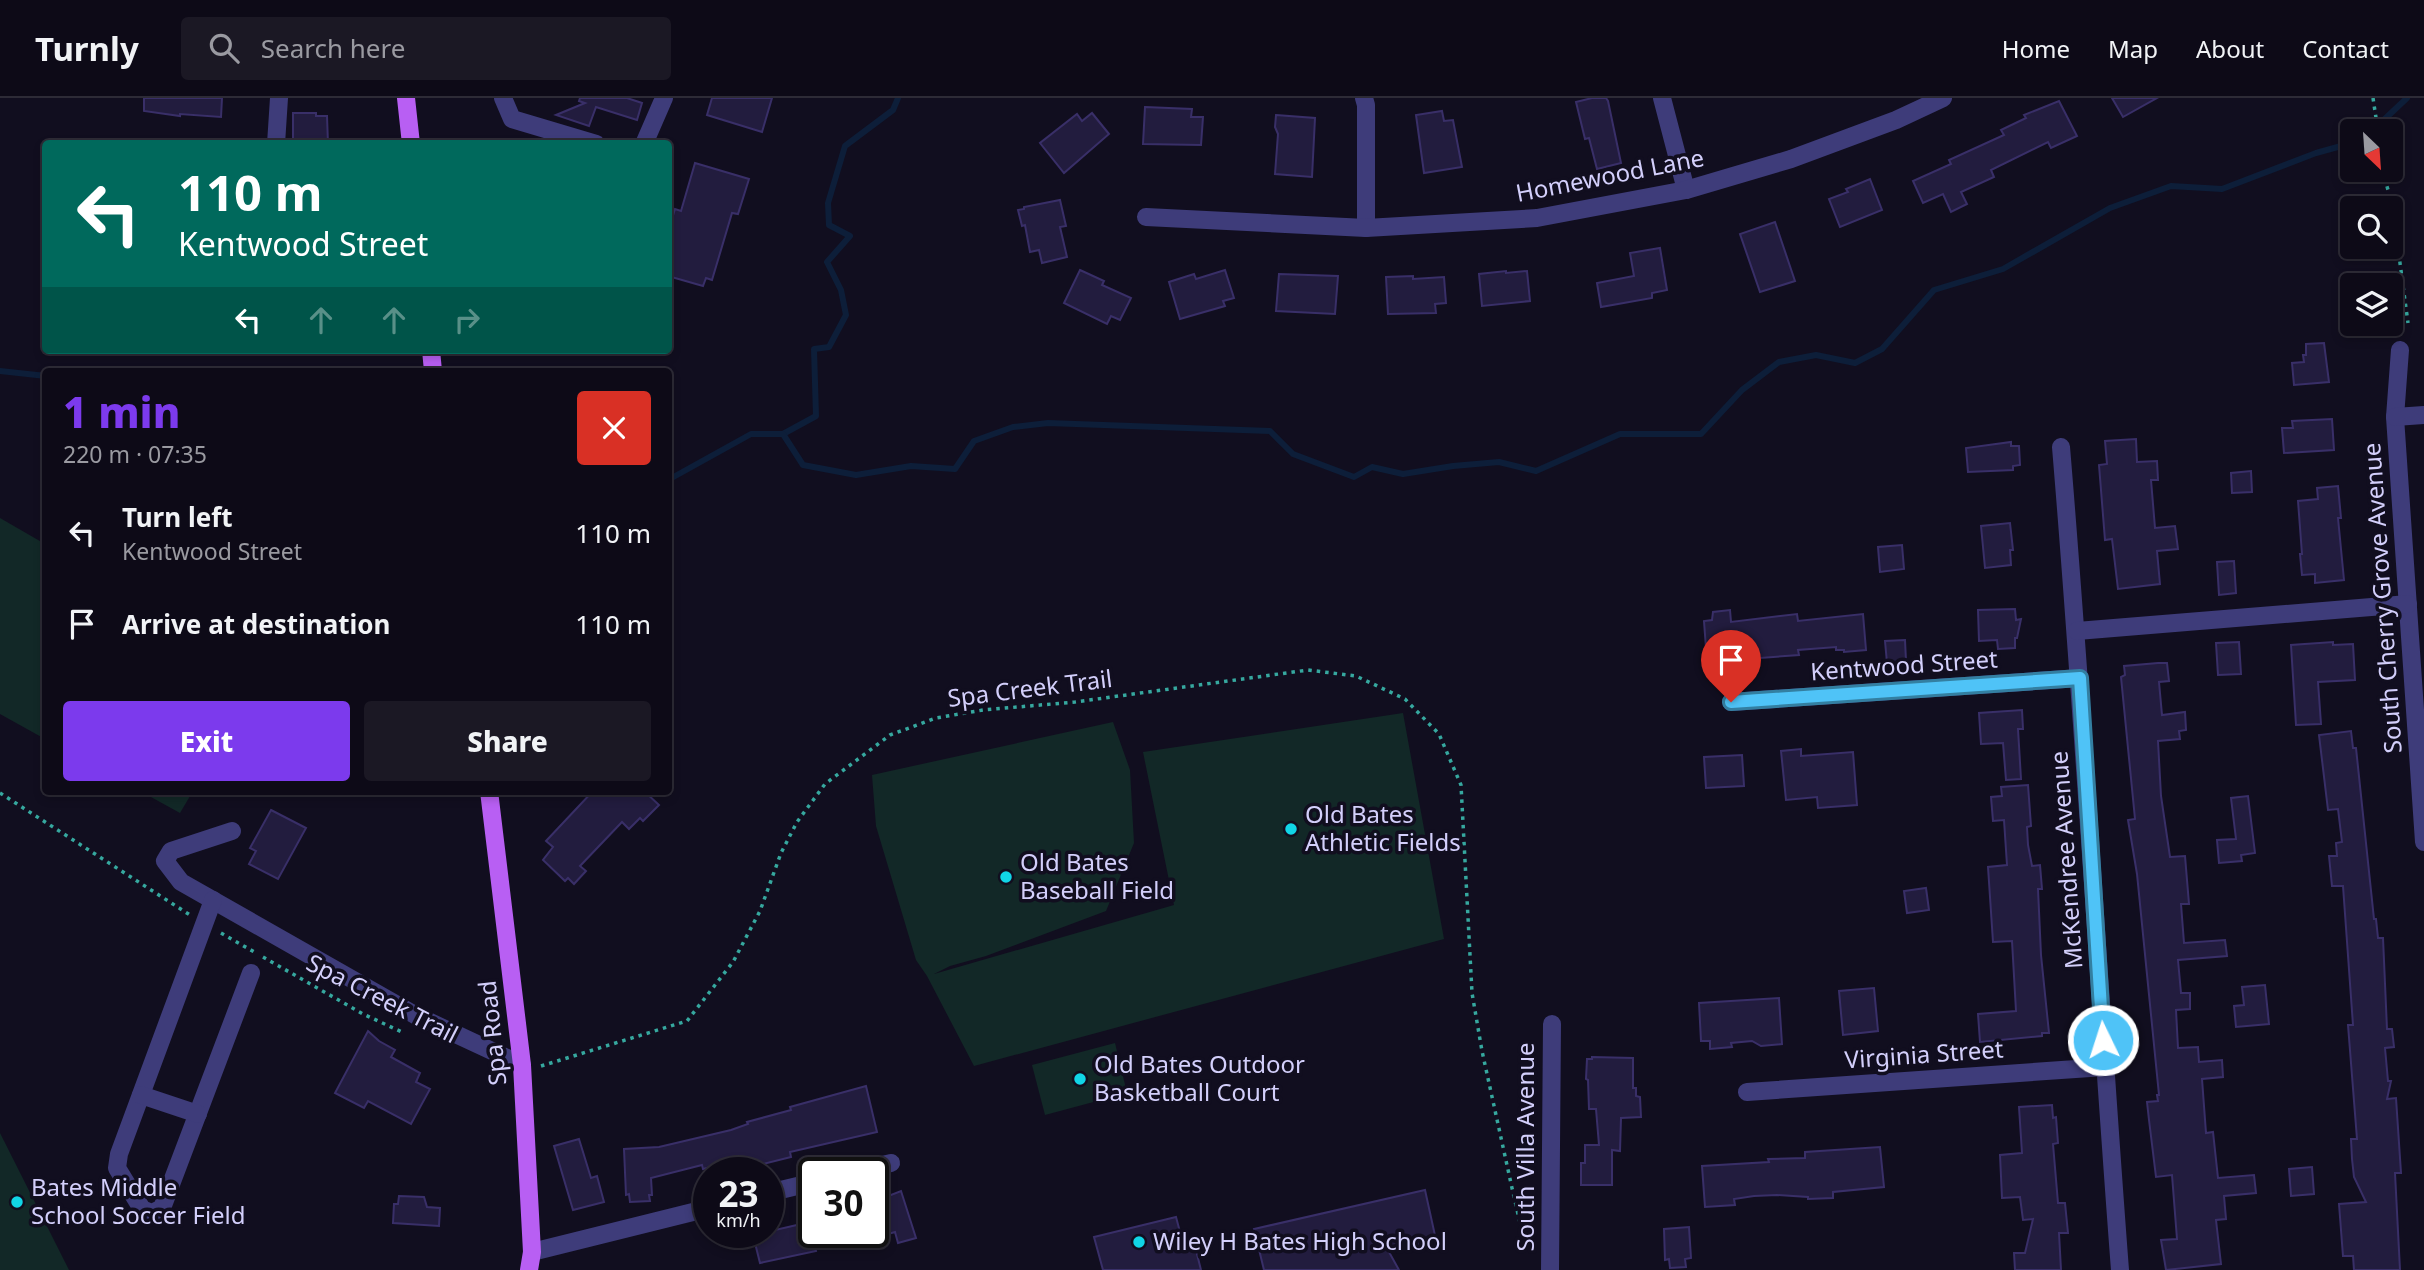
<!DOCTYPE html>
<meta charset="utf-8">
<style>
body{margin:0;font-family:"Noto Sans",sans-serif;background:#1b1824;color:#f1f3f6;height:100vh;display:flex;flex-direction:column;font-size:26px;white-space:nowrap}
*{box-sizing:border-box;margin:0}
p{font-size:23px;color:#9a9aa1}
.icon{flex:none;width:38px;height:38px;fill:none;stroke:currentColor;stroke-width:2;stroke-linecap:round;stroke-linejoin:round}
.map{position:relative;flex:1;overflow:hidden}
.sheet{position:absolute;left:42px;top:270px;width:630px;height:427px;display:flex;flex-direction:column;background:#0d0a17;border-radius:7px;box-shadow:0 4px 10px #0003,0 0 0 2px #2d2b36}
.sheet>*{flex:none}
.hud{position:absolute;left:42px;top:42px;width:630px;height:214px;border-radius:7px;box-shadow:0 4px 10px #0003,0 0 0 2px #2d2b36;background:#00695c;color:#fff;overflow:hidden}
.needle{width:46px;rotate:155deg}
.tools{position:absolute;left:2340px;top:21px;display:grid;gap:14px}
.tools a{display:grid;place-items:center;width:63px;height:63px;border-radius:7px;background:#0d0a17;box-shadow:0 4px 10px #0003,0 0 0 2px #2d2b36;font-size:35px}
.speed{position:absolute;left:693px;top:1059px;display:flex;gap:14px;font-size:35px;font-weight:700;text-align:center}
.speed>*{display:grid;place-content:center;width:91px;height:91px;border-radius:50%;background:#0d0a17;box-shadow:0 4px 10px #0003,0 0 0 2px #2d2b36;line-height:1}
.speed small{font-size:18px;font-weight:400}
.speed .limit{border:4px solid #111;border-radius:10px;background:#fff;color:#111}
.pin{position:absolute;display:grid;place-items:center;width:60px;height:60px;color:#fff;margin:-72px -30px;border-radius:50% 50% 50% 0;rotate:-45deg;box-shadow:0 0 7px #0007}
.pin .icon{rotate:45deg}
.me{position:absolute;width:77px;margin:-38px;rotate:356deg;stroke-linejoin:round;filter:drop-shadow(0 0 5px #0008)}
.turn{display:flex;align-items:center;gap:24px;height:147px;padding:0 21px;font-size:32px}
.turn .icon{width:91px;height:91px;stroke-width:2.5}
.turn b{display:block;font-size:49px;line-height:60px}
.lanes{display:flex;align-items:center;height:66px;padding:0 21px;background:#0003;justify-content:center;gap:35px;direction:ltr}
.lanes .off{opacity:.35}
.round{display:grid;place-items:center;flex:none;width:74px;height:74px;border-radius:7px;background:#1b1824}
.headline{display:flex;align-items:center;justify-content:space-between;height:119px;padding:0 21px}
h1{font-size:42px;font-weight:800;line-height:52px;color:#7c3aed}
.action{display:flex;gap:14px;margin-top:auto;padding:14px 21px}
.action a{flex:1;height:80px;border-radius:7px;background:#7c3aed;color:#fff;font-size:28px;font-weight:800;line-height:80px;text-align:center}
.action a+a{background:#1b1824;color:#f1f3f6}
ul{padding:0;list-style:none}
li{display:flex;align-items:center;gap:21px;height:91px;padding:0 21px}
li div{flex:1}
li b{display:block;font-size:26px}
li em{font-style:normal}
header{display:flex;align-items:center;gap:42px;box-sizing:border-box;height:98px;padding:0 35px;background:#0d0a17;border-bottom:2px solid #2d2b36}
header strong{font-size:33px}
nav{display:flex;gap:38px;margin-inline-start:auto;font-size:24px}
.search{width:490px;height:63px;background:#1b1824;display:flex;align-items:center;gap:18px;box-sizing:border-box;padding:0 24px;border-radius:7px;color:#9a9aa1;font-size:26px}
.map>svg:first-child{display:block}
</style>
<header>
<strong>Turnly</strong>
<div class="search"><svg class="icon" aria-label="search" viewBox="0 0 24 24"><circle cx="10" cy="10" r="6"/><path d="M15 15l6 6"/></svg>Search here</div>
<nav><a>Home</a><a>Map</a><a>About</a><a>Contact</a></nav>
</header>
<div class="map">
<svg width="2424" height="1172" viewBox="0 0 2424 1172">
<rect width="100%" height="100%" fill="#110e1f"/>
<g fill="#122827">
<polygon points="0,420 45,446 45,641 0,616"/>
<polygon points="1403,615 1444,841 974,968 927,878 916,862 876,728 872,677 1113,624 1130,672 1134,745 1106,813 986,858 950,868 934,876 1174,807 1143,654"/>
<polygon points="140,693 193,693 180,715"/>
<polygon points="1115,945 1127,995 1045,1017 1032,967"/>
<polygon points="0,1035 69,1172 0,1172"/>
</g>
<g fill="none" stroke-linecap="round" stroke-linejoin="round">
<g stroke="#0d1e39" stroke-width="6">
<polyline points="2372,33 2407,0"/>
<polyline points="0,273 46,278"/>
<polyline points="783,336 816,318 814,251 829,249 846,217 841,192 827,164 850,138 829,127 828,105 845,48 893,12 898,0"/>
<polyline points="668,382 751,336 783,336 803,367 856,377 911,368 955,371 974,343 1013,329 1048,325 1270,333 1293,356 1354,379 1372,369 1403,376 1453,368 1499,364 1536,373 1620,336 1701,336 1742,292 1779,264 1816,257 1855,265 1882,251 1934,192 2003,171 2110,110 2171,88 2222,91 2316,55 2352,45"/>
</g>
</g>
<g fill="#221c3e" stroke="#392f68" stroke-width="2">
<polygon points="144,0 222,0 221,19 180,16 180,18 144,13"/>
<polygon points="580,0 627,0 642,5 637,22 596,9 589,28 556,17 585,5 579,3"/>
<polygon points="712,0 772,0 762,34 707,17"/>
<polygon points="1592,0 1606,0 1608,3 1621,65 1597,71 1589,40 1585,41 1576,4"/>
<polygon points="2112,0 2157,0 2123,19"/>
<polygon points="2059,3 2077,38 2051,50 2048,44 1991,72 1994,79 1961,94 1967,106 1951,114 1943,96 1923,105 1913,83 1951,66 1949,62 2004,37 2001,32 2026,20 2024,17"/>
<polygon points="1145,9 1192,11 1191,19 1203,19 1201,47 1143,46"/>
<polygon points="1442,13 1444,23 1453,22 1462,69 1424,75 1416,17"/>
<polygon points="293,15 316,15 316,18 327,18 328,46 293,46"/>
<polygon points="1092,15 1109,36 1064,75 1040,45 1077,16 1082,23"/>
<polygon points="1276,17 1315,20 1312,79 1275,76 1278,36 1275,29"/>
<polygon points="695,65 749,81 738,116 732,115 712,182 706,180 703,188 668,178 668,134 675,111 681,113"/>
<polygon points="1870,81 1882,112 1840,129 1829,101 1848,94 1846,91"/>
<polygon points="1060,102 1066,128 1060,129 1067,159 1042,165 1039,152 1030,154 1025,127 1022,128 1018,112 1024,111 1024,109"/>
<polygon points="1775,124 1795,183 1760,194 1740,136"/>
<polygon points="1660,150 1667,192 1652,195 1652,200 1601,209 1597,185 1634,178 1630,155"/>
<polygon points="1080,172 1104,183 1102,187 1131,200 1120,222 1111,218 1107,226 1064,205"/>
<polygon points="1225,172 1234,200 1223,203 1225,208 1180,221 1169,184 1194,176 1196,181"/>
<polygon points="1506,173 1506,175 1527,173 1530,203 1482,208 1479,176"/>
<polygon points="1279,176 1338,178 1335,216 1276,213"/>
<polygon points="1413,178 1413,181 1444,179 1446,205 1435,206 1436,215 1388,216 1386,179"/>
<polygon points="2324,245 2329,284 2294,287 2292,265 2304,264 2303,257 2306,257 2306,246"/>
<polygon points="2332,321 2334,352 2284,355 2282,330 2293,330 2292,323"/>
<polygon points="2136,341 2137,364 2157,363 2158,382 2151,382 2155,430 2175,428 2178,451 2157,453 2160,486 2118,491 2112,441 2105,442 2099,367 2107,366 2105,343"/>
<polygon points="2011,344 2011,348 2019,348 2020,367 2013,368 2013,372 1968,374 1966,350"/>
<polygon points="2251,373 2252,394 2232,395 2231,375"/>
<polygon points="2338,388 2341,420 2338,420 2344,482 2315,485 2315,476 2302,477 2300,456 2302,456 2298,403 2318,401 2317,390"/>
<polygon points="2010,425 2013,452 2010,452 2011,467 1985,470 1981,428"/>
<polygon points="1902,447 1904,471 1880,474 1878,449"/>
<polygon points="2234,463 2236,495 2219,497 2217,464"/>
<polygon points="2015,511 2016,522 2021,521 2017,540 2015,540 2015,550 1998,551 1997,542 1979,543 1978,512"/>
<polygon points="1730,512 1731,524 1797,516 1798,523 1863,516 1866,552 1844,554 1844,552 1836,552 1836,549 1798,552 1799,557 1707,564 1704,523 1712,522 1713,514"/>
<polygon points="1905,542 1906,563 1887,565 1885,543"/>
<polygon points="2239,544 2241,576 2218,577 2216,545"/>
<polygon points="2333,544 2333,547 2353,546 2355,582 2318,584 2321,626 2296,627 2291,547"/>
<polygon points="2158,565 2167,565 2169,583 2159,584 2162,617 2185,614 2186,632 2179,633 2180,641 2158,643 2161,698 2170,759 2185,758 2189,806 2181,806 2184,845 2225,842 2227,858 2178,862 2181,895 2190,895 2190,911 2176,912 2178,950 2198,949 2199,964 2222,962 2223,979 2202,981 2206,1035 2213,1034 2218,1080 2254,1077 2256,1095 2224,1098 2226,1121 2216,1122 2221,1166 2166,1172 2161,1142 2177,1141 2172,1077 2156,1079 2149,1022 2147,1004 2158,1003 2157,997 2159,997 2137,776 2128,722 2135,721 2121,579 2125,577 2124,568"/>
<polygon points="2022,612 2023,631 2018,631 2021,681 2006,682 2003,645 1981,646 1979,615"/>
<polygon points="2351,633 2353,650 2356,650 2374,821 2376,821 2378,840 2383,840 2387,931 2392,931 2394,949 2385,950 2388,983 2391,983 2387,1001 2396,1000 2401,1075 2395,1075 2400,1172 2354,1172 2353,1158 2343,1158 2339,1106 2366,1104 2354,1079 2352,1061 2351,1041 2357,1041 2348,927 2353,927 2343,788 2332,788 2329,758 2337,758 2336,745 2342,744 2338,711 2328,712 2319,637"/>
<polygon points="1801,651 1801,658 1853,654 1857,707 1818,710 1817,699 1786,702 1781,653"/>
<polygon points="1742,657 1744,688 1706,690 1704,659"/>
<polygon points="2028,687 2031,728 2027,729 2028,747 2032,768 2040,767 2042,791 2038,791 2041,857 2049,935 2042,935 2042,938 1980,944 1978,916 2016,913 2012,843 1993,844 1988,769 2007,767 2004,722 1993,723 1991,699 2002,698 2001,689"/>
<polygon points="593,693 644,693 659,707 643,723 640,720 629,731 622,724 580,768 586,773 574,786 568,780 565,783 543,762 553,749 546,743"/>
<polygon points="2248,698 2255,755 2241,757 2242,763 2219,765 2217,742 2236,741 2231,700"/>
<polygon points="271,712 306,730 278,781 249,766 256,753 250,750"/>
<polygon points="1926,790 1929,812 1907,815 1904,793"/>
<polygon points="2265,887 2269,926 2236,929 2234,908 2244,907 2242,889"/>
<polygon points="1874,890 1878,933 1843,937 1839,893"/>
<polygon points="1779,900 1782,946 1761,948 1752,943 1731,945 1732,949 1710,951 1710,943 1701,943 1699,905"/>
<polygon points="368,933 379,943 395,952 391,959 420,975 416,984 430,991 411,1026 368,1003 364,1010 335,995"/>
<polygon points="1592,959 1633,960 1633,990 1636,990 1636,998 1640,999 1641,1019 1621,1020 1620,1053 1612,1052 1612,1087 1581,1087 1581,1065 1585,1065 1585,1047 1599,1047 1596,1011 1589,1011 1588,982 1586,981 1587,961 1592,961"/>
<polygon points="866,988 877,1034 790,1054 791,1059 735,1073 734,1066 731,1067 730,1064 703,1071 702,1067 651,1080 652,1097 649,1097 650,1103 630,1104 629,1096 626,1097 624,1051 659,1049 731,1032 748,1026 747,1024 791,1012 790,1009"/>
<polygon points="2052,1007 2053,1020 2056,1019 2058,1045 2053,1046 2058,1105 2065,1105 2068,1135 2059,1135 2061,1172 2015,1172 2014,1155 2025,1155 2033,1121 2023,1122 2020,1099 2002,1100 2000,1057 2022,1055 2019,1009"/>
<polygon points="579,1041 591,1080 597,1078 604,1104 573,1112 554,1048"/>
<polygon points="1880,1049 1884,1089 1833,1094 1833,1100 1808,1101 1808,1099 1777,1097 1754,1098 1734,1101 1735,1107 1705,1109 1702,1068 1769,1064 1768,1061 1805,1060 1805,1054"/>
<polygon points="2312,1069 2314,1096 2291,1098 2289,1071"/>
<polygon points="1425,1092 1436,1142 1389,1154 1399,1172 1264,1172 1254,1131"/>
<polygon points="901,1093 916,1140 898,1145 895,1134 881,1138 877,1124 873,1125 873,1104"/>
<polygon points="399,1098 424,1099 427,1109 440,1110 439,1128 393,1125 394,1106 398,1106"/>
<polygon points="1176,1119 1184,1149 1195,1148 1201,1172 1103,1172 1094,1139"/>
<polygon points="810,1124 816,1153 760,1165 753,1137"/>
<polygon points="1689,1129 1691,1160 1685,1161 1686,1169 1670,1170 1669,1161 1665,1162 1664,1131"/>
</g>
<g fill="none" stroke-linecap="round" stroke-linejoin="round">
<g stroke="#36a89f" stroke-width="3.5" stroke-dasharray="3.5 5" stroke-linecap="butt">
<polyline points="2373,0 2378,33"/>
<polyline points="2382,72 2392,105 2408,225"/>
<polyline points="0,695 190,817"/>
<polyline points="221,835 256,855"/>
<polyline points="263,859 363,916 404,935"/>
<polyline points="541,968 687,923 733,864 760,813 781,755 797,724 825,686 890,637 936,620 983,612 1075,604 1308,572 1356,578 1405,601 1439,636 1461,687 1472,895 1482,953 1512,1090 1523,1138 1530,1150"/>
</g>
<g stroke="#3e3c7a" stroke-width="18">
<polyline points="503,0 512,21 596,46"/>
<polyline points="1364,0 1366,7 1366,130"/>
<polyline points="1662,0 1686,92"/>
<polyline points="276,46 279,0"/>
<polyline points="644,46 664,0 663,0"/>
<polyline points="1146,119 1366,130 1537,120 1686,92 1791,61 1896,22 1943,0"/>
<polyline points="2400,252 2395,319 2424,744"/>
<polyline points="2395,319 2424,317"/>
<path d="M2061,349c23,274 38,549 59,823"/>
<polyline points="2077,533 2408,506"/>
<polyline points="1731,604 2080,580"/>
<polyline points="232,733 171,753 165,763 181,784 415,917 522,967"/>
<polyline points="213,802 119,1056 117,1070 142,1111 152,1115 162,1110 251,875"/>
<polyline points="1747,994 2105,969"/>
<polyline points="141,997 198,1016"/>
<polyline points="852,1074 891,1065"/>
<polyline points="768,1095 814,1084"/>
<polyline points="532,1154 709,1110"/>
<polyline points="1550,1172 1552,926"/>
</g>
<g stroke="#b85ff3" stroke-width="18">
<polyline points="406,0 411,46"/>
<polyline points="431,252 433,273"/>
<polyline points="489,693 522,967 532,1154 529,1172"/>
</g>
</g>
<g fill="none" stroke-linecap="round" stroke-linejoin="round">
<g stroke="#337fa1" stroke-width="18">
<polyline id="route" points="1731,604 2080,580 2103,942"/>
</g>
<use href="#route" stroke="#4fc3f7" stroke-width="12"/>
</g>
<g fill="#11d5e6" stroke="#110e1f" stroke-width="2.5">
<circle cx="1291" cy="731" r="7"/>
<circle cx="1006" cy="779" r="7"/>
<circle cx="1080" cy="981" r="7"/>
<circle cx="17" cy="1104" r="7"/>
<circle cx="1139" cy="1144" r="7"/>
</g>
<g text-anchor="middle" stroke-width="7" stroke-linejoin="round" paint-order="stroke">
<g font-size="24" fill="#d3cffb" stroke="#110e1f">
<text transform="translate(1610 78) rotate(-11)" y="8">Homewood Lane</text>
<text transform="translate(2383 500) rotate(-94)" y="8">South Cherry Grove Avenue</text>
<text transform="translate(1904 568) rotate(-4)" y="8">Kentwood Street</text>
<text transform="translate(1030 591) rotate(-7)" y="8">Spa Creek Trail</text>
<text transform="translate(2067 762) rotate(-94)" y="8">McKendree Avenue</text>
<text transform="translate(382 901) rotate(27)" y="8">Spa Creek Trail</text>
<text transform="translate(493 935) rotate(-96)" y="8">Spa Road</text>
<text transform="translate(1924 957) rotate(-4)" y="8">Virginia Street</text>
<text transform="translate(1526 1049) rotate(-90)" y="8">South Villa Avenue</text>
</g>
<g font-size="24" fill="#d3cffb" stroke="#110e1f" text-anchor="start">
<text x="1305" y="725">Old Bates<tspan x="1305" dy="28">Athletic Fields</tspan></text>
<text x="1020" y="773">Old Bates<tspan x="1020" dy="28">Baseball Field</tspan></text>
<text x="1094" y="975">Old Bates Outdoor<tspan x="1094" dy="28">Basketball Court</tspan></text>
<text x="31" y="1098">Bates Middle<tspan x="31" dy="28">School Soccer Field</tspan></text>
<text x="1153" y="1152">Wiley H Bates High School</text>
</g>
</g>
</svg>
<div class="tools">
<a><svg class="needle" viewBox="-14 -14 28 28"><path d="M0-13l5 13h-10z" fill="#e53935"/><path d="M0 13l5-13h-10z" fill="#9a9aa1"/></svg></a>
<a><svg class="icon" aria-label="search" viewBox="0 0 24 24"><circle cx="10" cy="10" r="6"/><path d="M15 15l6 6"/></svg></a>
<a><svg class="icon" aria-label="layers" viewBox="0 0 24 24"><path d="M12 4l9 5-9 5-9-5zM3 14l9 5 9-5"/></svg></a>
</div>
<div class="speed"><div>23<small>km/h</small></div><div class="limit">30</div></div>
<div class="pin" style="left:1731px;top:604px;background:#d93025"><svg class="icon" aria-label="arrive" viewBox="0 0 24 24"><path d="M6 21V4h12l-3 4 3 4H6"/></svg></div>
<svg class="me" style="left:2103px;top:942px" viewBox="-20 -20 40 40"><circle r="17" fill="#4fc3f7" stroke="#fff" stroke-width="3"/><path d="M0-11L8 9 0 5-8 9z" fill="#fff"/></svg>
<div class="hud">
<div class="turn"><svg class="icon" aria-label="left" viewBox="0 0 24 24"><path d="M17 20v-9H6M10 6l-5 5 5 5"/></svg><div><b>110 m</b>Kentwood Street</div></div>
<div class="lanes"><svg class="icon" aria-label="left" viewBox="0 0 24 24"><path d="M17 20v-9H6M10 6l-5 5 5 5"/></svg><svg class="icon off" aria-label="ahead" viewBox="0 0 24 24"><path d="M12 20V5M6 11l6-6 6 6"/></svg><svg class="icon off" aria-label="ahead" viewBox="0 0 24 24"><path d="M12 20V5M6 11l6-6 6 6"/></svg><svg class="icon off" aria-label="right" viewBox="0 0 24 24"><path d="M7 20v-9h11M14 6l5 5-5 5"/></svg></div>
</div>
<section class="sheet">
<div class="headline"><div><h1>1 min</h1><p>220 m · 07:35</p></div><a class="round" style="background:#d93025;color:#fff"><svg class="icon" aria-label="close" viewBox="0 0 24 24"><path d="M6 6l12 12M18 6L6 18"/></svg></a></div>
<ul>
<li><svg class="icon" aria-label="left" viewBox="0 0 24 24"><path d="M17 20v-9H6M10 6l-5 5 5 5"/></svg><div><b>Turn left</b><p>Kentwood Street</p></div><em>110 m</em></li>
<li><svg class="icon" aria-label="arrive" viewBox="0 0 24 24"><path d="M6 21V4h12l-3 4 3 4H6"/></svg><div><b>Arrive at destination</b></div><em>110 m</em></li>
</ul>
<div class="action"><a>Exit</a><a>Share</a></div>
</section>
</div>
